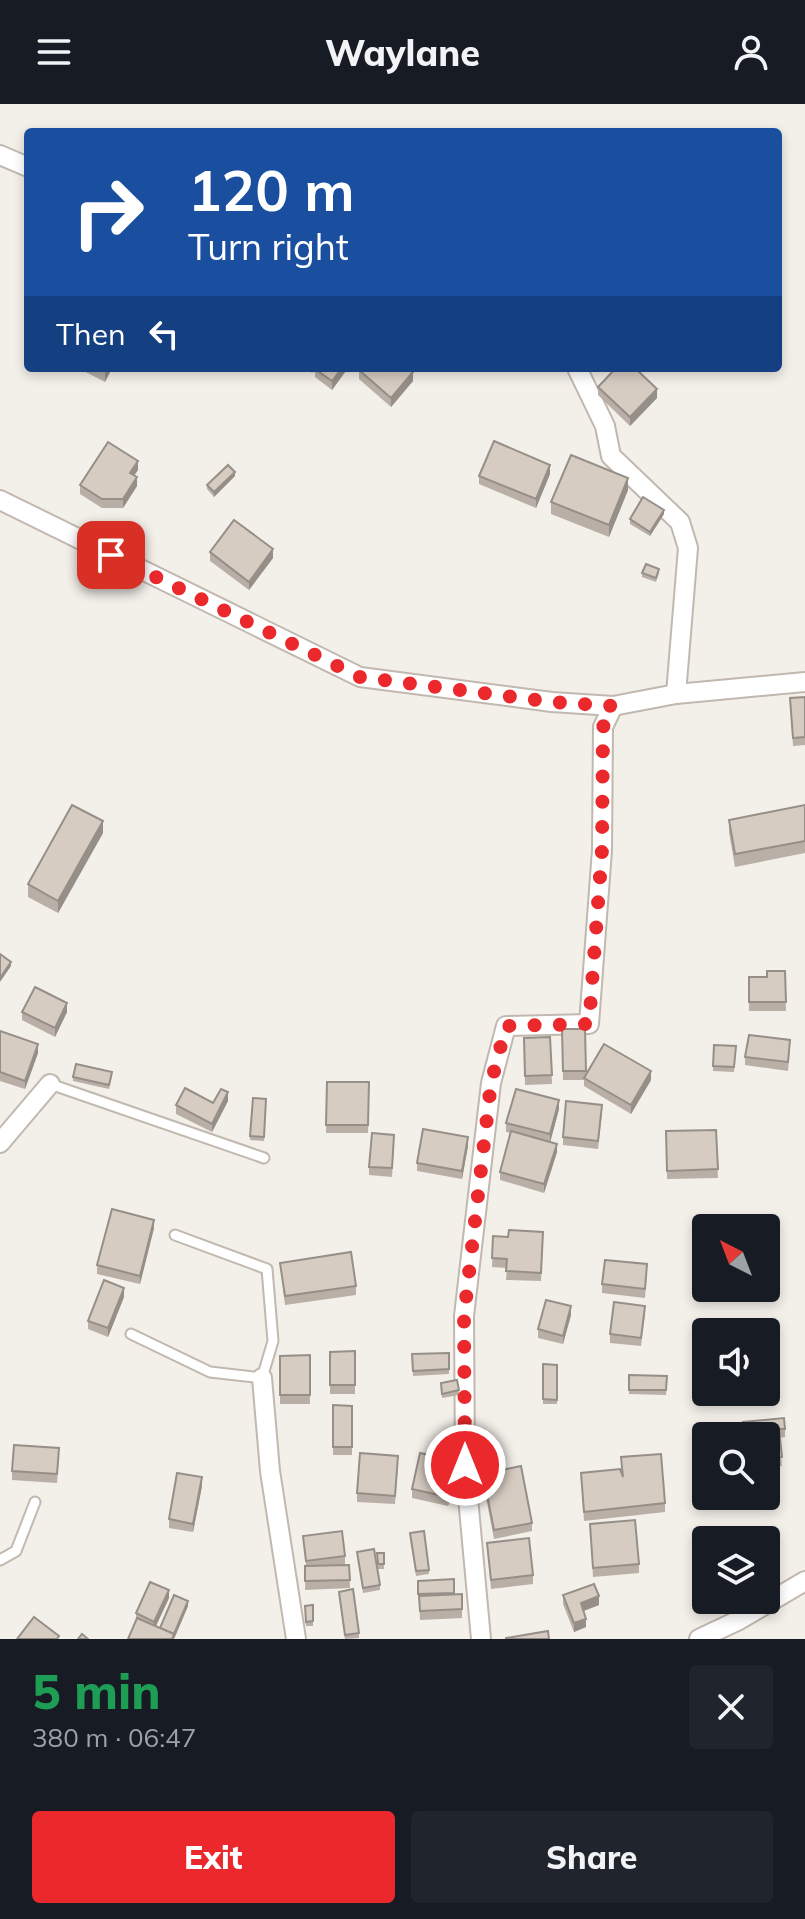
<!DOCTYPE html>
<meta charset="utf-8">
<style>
body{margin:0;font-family:Mulish,sans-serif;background:#20242c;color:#f1f3f6;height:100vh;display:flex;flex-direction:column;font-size:30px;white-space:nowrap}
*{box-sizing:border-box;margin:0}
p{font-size:26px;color:#9ea1a6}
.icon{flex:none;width:44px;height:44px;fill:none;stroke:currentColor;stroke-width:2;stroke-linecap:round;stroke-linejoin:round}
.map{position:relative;height:1535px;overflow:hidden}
.details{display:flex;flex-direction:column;background:#171b24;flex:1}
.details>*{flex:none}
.hud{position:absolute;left:24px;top:24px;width:758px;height:244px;border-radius:8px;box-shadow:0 4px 12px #0003;background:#1a4fa0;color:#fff;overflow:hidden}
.needle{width:52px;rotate:318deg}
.controls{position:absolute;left:692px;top:1110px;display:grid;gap:16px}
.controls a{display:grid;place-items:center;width:88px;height:88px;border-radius:8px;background:#171b24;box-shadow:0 4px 12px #0003;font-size:40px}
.pin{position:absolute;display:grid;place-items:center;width:68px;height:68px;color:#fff;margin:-34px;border-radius:16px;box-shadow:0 4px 12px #0006}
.me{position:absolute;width:88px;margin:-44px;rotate:0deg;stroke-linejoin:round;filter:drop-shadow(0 0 6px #0008)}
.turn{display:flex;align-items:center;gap:28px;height:168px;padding:0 32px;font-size:36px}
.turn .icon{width:104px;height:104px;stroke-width:2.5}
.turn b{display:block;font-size:56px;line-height:68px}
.then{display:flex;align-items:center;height:76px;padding:0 32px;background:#0003;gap:16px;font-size:30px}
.round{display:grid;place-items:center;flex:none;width:84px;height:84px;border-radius:8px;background:#20242c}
.summary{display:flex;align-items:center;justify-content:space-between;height:136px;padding:0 32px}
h1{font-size:48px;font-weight:800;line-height:60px;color:#1e9e55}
.cta{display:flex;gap:16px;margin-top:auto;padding:16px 32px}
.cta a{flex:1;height:92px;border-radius:8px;background:#eb292d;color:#fff;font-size:32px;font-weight:800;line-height:92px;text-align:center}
.cta a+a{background:#20242c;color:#f1f3f6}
header{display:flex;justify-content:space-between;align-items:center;height:104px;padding:0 32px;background:#171b24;font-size:36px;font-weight:800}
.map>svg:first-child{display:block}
</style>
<header><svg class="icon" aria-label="menu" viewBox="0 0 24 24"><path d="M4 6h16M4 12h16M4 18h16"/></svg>Waylane<svg class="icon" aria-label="person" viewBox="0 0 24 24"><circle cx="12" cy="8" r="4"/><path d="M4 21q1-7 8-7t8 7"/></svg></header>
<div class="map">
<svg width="805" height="1535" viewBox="0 0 805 1535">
<rect width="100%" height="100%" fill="#f3efe9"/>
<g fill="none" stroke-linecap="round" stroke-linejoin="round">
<g stroke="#c1b8af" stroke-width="13">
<g id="lane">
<polyline points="50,980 264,1054"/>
<polyline points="131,1230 210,1268 262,1274 273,1237 267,1165 175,1131"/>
<polyline points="0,1456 16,1447 35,1398"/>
</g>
</g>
<g stroke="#c1b8af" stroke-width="22">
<g id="street">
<polyline points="0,51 28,63"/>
<polyline points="577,264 605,322 611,352 680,418 688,444 676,590"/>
<polyline points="0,396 360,573 552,598 613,602 676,590 805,578"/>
<polyline points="0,1039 50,980"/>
<polyline points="262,1274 270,1367 296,1535"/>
<polyline points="481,1535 465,1361 464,1212 491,979 506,922 589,920 602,746 603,623 613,602"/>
<polyline points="699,1535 739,1516 805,1477"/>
</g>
</g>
<use href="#lane" stroke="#fff" stroke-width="9"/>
<use href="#street" stroke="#fff" stroke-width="18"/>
</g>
<g fill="#b9afa7">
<polygon points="78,264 112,264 105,278"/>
<polygon points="306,264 348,264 332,286 315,273 315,266 312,269"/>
<polygon points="359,266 413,277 391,303 359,275"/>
<polygon points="598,283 657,294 630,322 598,291"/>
<polygon points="138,366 134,371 137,382 123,404 102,404 80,390 80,381"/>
<polygon points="550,370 536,404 479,380 479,372"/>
<polygon points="235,372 214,393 207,385 207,381"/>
<polygon points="628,386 609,433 551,410 551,398"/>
<polygon points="664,410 650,432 630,420 630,415"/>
<polygon points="210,448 273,454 249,486 210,457"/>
<polygon points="642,469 659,469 656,478 642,473"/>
<polygon points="805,593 805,641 793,642 790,594"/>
<polygon points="805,701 805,749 735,763 729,728 729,716"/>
<polygon points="103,729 58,809 28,793 28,780"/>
<polygon points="785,867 786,907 749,907 749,873 767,873"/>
<polygon points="22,908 67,908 55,933 22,916"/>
<polygon points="562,925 585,925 586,971 651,976 631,1010 584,982 584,976 563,976"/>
<polygon points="0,927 38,949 25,985 0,977"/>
<polygon points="550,933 552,980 525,981 524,934"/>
<polygon points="736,942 734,968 713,967 713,962"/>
<polygon points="790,945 788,967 745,961 745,953"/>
<polygon points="112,972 109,985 73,977 73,973"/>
<polygon points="327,978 369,978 368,1029 326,1029"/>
<polygon points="253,994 266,995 264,1037 250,1036"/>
<polygon points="228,997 212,1028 176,1010 176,1001"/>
<polygon points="559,1005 550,1038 557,1048 544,1089 500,1076 500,1068 511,1029 506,1028 506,1019"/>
<polygon points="602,1009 598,1045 563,1041 563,1033"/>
<polygon points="716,1026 718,1074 667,1075 666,1027"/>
<polygon points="394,1039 392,1073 369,1071 369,1063"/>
<polygon points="468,1042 462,1075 417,1067 417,1059"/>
<polygon points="154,1124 140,1180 97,1170 97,1161"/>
<polygon points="493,1132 543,1137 541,1177 506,1176 507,1164 492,1163"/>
<polygon points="280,1159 356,1182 356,1191 285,1201"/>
<polygon points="647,1169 645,1194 602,1189 602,1180"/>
<polygon points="124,1193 108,1233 88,1225 88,1217"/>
<polygon points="645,1210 641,1242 610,1239 610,1230"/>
<polygon points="571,1211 563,1240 538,1234 538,1225"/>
<polygon points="766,1228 779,1241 779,1250 766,1251"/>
<polygon points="355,1247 355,1290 330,1290 330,1248"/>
<polygon points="449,1249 449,1270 413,1272 412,1250"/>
<polygon points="310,1251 310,1300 280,1300 280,1252"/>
<polygon points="543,1260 557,1261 557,1300 543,1300"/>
<polygon points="629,1271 667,1272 666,1291 629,1290"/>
<polygon points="441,1279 459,1286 459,1291 442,1294"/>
<polygon points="333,1301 352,1302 352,1351 333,1351"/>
<polygon points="743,1318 785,1325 785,1333 779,1334 782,1362 766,1364 766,1332 743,1332"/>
<polygon points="59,1352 57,1379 12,1376 12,1367"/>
<polygon points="621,1353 665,1399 665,1408 584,1417 581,1369 622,1369"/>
<polygon points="398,1361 395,1400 357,1398 357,1389"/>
<polygon points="456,1365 448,1402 412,1394 412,1385"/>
<polygon points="483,1370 532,1419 532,1427 494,1435 483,1378"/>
<polygon points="202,1382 193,1428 169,1424 169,1415"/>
<polygon points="590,1420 639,1460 639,1469 593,1473"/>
<polygon points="303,1432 345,1452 345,1461 349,1461 350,1484 305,1486 306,1462"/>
<polygon points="410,1433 429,1466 429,1470 416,1472"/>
<polygon points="487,1439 533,1471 533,1480 491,1485"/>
<polygon points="357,1448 380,1481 380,1486 363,1489"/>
<polygon points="377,1449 384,1460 384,1465 378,1465"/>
<polygon points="454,1475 454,1490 462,1490 462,1514 420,1516 418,1477"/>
<polygon points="563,1491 599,1501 583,1507 586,1523 574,1528 563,1500"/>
<polygon points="339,1492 359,1529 359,1534 345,1535"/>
<polygon points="169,1494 156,1522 160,1524 188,1502 174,1535 136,1517 136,1509"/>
<polygon points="313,1501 313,1522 306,1522 305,1502"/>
</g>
<g fill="#968f88">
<polygon points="106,264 112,264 105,278 105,265"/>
<polygon points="342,264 348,264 332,286 332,277"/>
<polygon points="413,268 413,277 391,303 391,294"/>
<polygon points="657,285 657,294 630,322 630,313"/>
<polygon points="138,357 138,366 130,378 130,369"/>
<polygon points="550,361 550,370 536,404 536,395"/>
<polygon points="235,368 235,372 214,393 214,388"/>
<polygon points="137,373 137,382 123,404 123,395"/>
<polygon points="628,374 628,386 609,433 609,421"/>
<polygon points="664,406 664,410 650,432 650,428"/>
<polygon points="273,445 273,454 249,486 249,478"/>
<polygon points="103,717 103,729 58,809 58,797"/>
<polygon points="11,858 11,862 0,878 0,874"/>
<polygon points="67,899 67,908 55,933 55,924"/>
<polygon points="38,940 38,949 25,985 25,977"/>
<polygon points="651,967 651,976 631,1010 631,1001"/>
<polygon points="228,988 228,997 212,1028 212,1020"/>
<polygon points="559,996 559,1005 550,1039 550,1030"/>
<polygon points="468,1033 468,1042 462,1075 462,1067"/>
<polygon points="557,1040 557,1048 544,1089 544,1080"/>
<polygon points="154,1116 154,1124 140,1180 140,1172"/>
<polygon points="124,1184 124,1193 108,1233 108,1224"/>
<polygon points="571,1202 571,1211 563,1240 563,1232"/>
<polygon points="456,1357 456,1365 448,1402 448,1393"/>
<polygon points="202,1373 202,1382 193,1428 193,1420"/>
<polygon points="169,1486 169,1494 154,1526 154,1518"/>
<polygon points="599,1492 599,1501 581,1508 581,1499"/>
<polygon points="188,1497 188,1502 174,1535 172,1535"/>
<polygon points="586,1515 586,1523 574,1528 574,1519"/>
</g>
<g fill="#d7ccc2" stroke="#968f88" stroke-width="2">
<polygon points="316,264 342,264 332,277 315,265"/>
<polygon points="361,264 409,264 413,268 391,294 359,266"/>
<polygon points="616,264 635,264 657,285 630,313 598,283"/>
<polygon points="494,337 550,361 536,395 479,372"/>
<polygon points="108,338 138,357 130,369 137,373 123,395 102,395 80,381"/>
<polygon points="571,351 628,374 609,421 551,398"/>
<polygon points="228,361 235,368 214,388 207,381"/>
<polygon points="643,393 664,406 650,428 630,415"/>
<polygon points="234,416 273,445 249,478 210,448"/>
<polygon points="646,460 659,465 656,474 642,469"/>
<polygon points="805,593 805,633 793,634 790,594"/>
<polygon points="72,701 103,717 58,797 28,780"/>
<polygon points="805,701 805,737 735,750 729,716"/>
<polygon points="0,850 11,858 0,874"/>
<polygon points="767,867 785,867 786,898 749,898 749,873 767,873"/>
<polygon points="35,883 67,899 55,924 22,908"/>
<polygon points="562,925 585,925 586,967 563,967"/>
<polygon points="0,927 38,940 25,977 0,968"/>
<polygon points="749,931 790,936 788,958 745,953"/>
<polygon points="550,933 552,971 525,972 524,934"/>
<polygon points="604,940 651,967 631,1001 584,974"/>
<polygon points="714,941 736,942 734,963 713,962"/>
<polygon points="76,960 112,968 109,981 73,973"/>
<polygon points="327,978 369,978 368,1021 326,1021"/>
<polygon points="185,984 213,999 221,985 228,988 212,1020 176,1001"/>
<polygon points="516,985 559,996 550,1030 506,1019"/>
<polygon points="253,994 266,995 264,1033 250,1032"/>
<polygon points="566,997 602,1001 598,1037 563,1033"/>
<polygon points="423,1025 468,1033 462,1067 417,1059"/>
<polygon points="716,1026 718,1065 667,1067 666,1027"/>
<polygon points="511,1027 557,1040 544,1080 500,1068"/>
<polygon points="372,1029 394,1031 392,1064 369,1063"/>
<polygon points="112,1105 154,1116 140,1172 97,1161"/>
<polygon points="509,1126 543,1128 541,1169 506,1167 507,1155 492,1154 493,1132 508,1133"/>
<polygon points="351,1148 356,1182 285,1192 280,1159"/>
<polygon points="605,1156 647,1160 645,1185 602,1180"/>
<polygon points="104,1176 124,1184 108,1224 88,1217"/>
<polygon points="546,1196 571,1202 563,1232 538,1225"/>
<polygon points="614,1198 645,1202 641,1234 610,1230"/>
<polygon points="777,1222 779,1241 766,1243 766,1228 739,1228 739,1227"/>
<polygon points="355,1247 355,1281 330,1281 330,1248"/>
<polygon points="449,1249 449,1265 413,1267 412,1250"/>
<polygon points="310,1251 310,1291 280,1291 280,1252"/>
<polygon points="543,1260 557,1261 557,1296 543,1295"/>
<polygon points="629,1271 667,1272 666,1286 629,1286"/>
<polygon points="457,1276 459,1286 442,1290 441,1279"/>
<polygon points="333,1301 352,1302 352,1343 333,1343"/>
<polygon points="784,1314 785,1325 779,1325 782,1353 766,1355 766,1332 744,1332 743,1318"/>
<polygon points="14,1341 59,1344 57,1370 12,1367"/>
<polygon points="360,1349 398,1352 395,1392 357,1389"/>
<polygon points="420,1349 456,1357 448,1393 412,1385"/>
<polygon points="661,1350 665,1399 584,1408 581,1369 620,1365 623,1373 621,1353"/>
<polygon points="521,1362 532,1419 494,1426 483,1370"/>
<polygon points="177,1369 202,1373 193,1420 169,1415"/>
<polygon points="635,1416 639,1460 593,1464 590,1420"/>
<polygon points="342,1427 345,1452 306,1457 303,1432"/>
<polygon points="424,1427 429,1466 416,1467 410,1429"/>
<polygon points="529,1434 533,1471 491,1476 487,1439"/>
<polygon points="374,1445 380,1481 363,1484 357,1448"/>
<polygon points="377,1449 384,1449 384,1460 378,1460"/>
<polygon points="349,1461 350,1476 305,1477 305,1462"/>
<polygon points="454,1475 454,1489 418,1490 418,1477"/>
<polygon points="150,1478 169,1486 154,1518 136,1509"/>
<polygon points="594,1480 599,1492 581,1499 586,1515 574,1519 563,1491"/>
<polygon points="353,1485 359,1529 345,1531 339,1488"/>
<polygon points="462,1490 462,1505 420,1507 419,1492"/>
<polygon points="174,1491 188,1497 174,1530 160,1524"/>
<polygon points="313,1501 313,1517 306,1518 305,1502"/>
<polygon points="34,1513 59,1532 57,1535 17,1535"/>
<polygon points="137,1514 174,1530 172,1535 128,1535"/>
<polygon points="548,1527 549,1535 506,1535 506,1534"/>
<polygon points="82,1530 88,1535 78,1535"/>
</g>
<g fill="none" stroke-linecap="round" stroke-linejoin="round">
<polyline stroke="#eb292d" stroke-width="14" stroke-dasharray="0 25.2" points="111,451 360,573 552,598 613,602 603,623 602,746 589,920 506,922 491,979 464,1212 465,1361"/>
</g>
</svg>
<div class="controls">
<a><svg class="needle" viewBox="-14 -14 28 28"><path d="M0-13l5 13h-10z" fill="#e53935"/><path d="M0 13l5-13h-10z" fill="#9ea1a6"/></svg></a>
<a><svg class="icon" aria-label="sound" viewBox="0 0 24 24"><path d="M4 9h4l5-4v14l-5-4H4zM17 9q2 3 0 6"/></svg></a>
<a><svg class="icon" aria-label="search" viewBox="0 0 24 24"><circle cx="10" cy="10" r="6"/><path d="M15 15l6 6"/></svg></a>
<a><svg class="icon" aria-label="layers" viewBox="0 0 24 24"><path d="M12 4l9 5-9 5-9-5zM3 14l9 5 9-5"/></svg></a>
</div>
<div class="pin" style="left:111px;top:451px;background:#d93025"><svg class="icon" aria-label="arrive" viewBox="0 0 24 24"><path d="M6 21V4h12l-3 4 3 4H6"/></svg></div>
<svg class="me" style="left:465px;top:1361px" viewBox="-20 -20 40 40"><circle r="17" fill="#eb292d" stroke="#fff" stroke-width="3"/><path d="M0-11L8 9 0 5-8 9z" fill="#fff"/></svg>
<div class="hud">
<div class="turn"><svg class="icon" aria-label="right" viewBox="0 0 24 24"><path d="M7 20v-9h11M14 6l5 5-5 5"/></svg><div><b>120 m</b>Turn right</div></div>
<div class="then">Then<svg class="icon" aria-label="left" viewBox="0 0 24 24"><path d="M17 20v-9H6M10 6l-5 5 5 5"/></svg></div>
</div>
</div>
<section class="details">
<div class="summary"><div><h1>5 min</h1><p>380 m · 06:47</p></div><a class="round"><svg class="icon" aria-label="close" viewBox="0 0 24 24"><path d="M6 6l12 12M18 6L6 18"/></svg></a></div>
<div class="cta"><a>Exit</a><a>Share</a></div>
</section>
